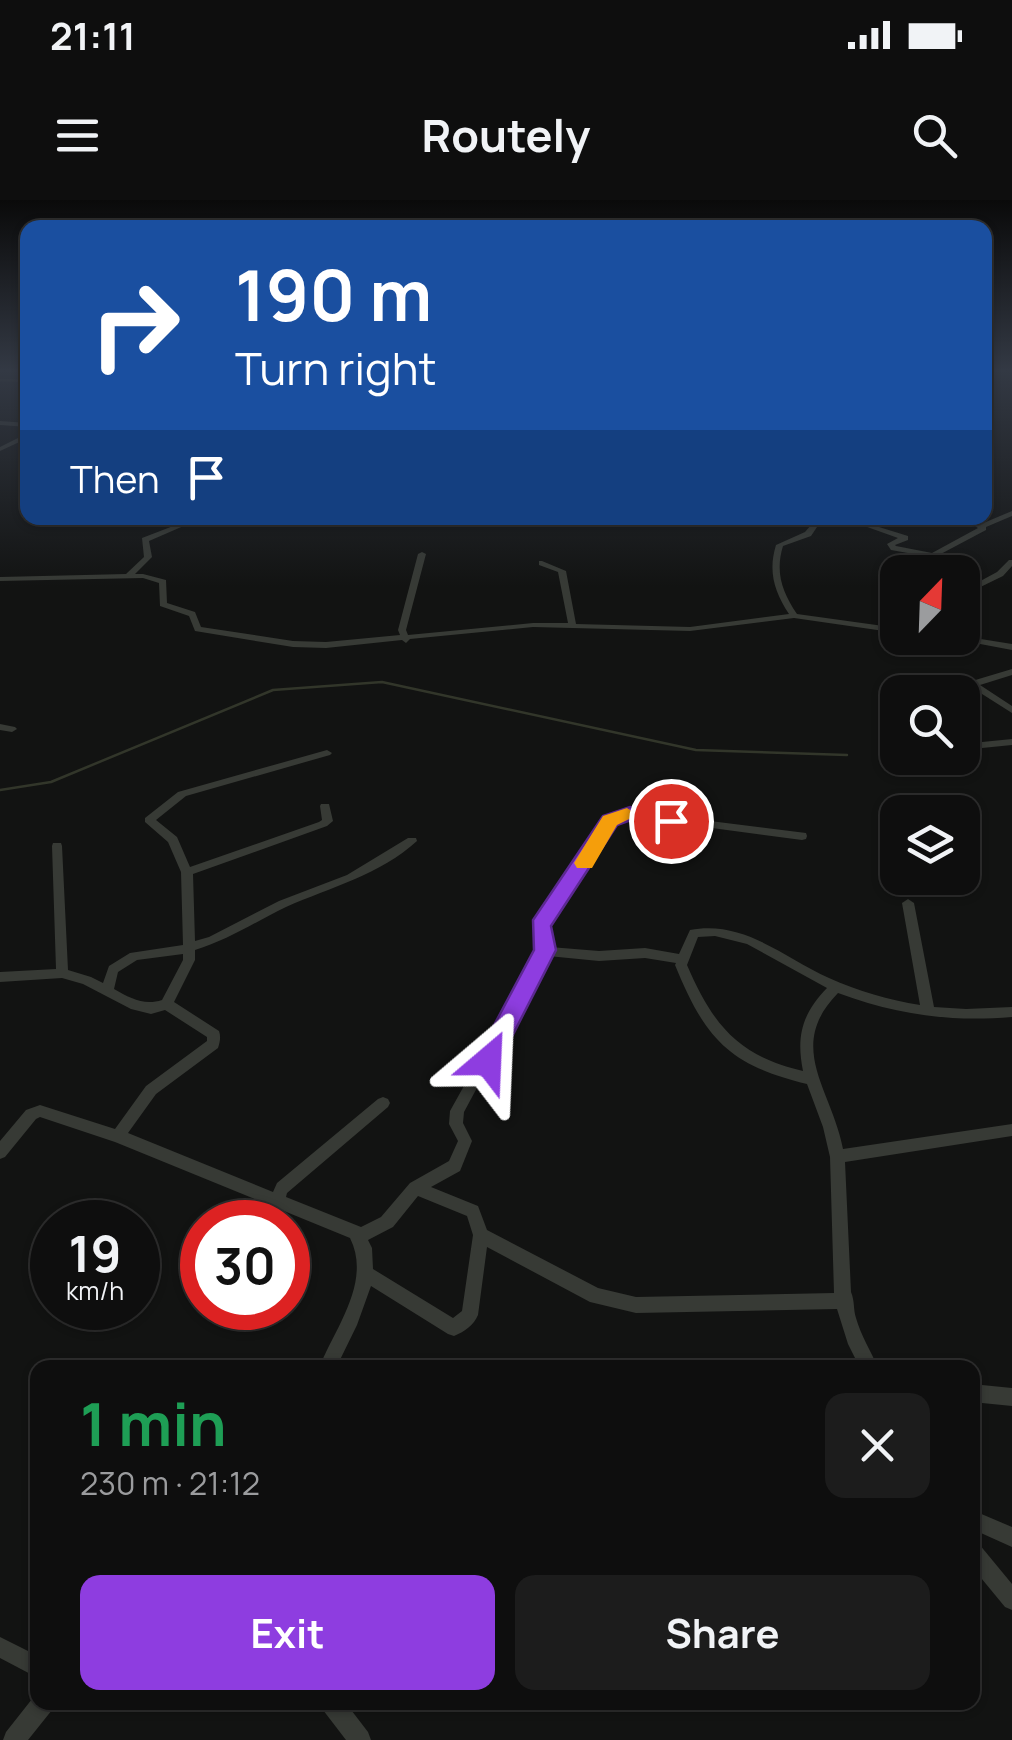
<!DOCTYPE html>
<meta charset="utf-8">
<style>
body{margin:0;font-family:Manrope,sans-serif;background:#1c1c1c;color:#f1f3f6;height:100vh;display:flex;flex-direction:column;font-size:38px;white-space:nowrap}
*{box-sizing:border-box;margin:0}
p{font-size:32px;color:#9b9c9e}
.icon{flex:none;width:55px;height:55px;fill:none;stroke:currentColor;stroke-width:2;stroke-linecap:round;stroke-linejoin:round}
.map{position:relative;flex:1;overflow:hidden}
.side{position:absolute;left:30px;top:1160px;width:950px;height:350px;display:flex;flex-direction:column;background:#0e0e0e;border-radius:20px;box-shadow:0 2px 8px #0004,0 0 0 2px #2e2e2e}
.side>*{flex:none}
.hud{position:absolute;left:20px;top:20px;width:972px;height:305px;border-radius:20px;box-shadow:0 2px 8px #0004,0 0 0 2px #2e2e2e;background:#1a4fa0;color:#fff;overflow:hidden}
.needle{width:65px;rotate:23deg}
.tools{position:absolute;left:880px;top:355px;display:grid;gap:20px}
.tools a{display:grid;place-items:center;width:100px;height:100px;border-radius:20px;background:#0e0e0e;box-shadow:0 2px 8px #0004,0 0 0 2px #2e2e2e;font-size:50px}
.speed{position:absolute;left:30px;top:1000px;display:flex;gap:20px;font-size:50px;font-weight:700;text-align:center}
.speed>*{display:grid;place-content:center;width:130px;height:130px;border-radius:50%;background:#0e0e0e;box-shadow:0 2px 8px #0004,0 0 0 2px #2e2e2e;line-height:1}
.speed small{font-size:25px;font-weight:400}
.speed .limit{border:15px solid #d22;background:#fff;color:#111}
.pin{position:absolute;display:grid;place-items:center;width:85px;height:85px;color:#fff;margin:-42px;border:5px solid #fff;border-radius:50%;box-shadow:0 2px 10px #0007}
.me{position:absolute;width:110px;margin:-55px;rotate:26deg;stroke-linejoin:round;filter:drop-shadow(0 0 8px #0008)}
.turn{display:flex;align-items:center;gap:35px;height:210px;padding:0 50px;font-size:45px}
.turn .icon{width:130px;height:130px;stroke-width:2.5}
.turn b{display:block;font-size:70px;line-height:85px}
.then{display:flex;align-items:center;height:95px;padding:0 50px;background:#0003;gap:20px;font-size:38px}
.round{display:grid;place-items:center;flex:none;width:105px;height:105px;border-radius:20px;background:#1c1c1c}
.head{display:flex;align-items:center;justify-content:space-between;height:170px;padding:0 50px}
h1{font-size:60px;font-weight:700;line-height:75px;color:#1e9e55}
.primary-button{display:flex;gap:20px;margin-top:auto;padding:20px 50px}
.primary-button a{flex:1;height:115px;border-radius:20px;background:#8e3de0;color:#fff;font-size:40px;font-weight:700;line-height:115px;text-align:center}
.primary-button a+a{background:#1c1c1c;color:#f1f3f6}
.status{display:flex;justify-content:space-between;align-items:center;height:70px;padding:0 50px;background:#0e0e0e;direction:ltr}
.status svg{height:28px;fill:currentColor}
header{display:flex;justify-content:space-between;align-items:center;height:130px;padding:0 50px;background:#0e0e0e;font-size:45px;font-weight:700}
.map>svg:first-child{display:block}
</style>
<div class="status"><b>21:11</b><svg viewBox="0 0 49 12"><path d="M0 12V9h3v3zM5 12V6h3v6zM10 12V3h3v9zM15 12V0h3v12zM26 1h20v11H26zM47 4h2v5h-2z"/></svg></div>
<header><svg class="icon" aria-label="menu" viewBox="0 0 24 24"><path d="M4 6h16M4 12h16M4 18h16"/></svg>Routely<svg class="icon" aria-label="search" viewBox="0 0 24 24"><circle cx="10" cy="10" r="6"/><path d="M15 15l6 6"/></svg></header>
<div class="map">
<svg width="1012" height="1540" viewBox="0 0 1012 1540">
<rect width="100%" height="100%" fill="#121312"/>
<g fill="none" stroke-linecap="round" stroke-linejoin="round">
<g stroke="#32362a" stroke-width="2.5">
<polyline points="0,180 28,181"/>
<polyline points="0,590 51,582 273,490 382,482 696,550 847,555"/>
</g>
<g fill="#373a35" fill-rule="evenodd">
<polygon points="0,221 28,223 28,227 0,225"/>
<polygon points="28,233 28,238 0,251 0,247"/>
<polygon points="1012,311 1012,316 986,327 986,330 937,356 938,361 954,372 946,372 931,364 930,357 891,350 887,344 898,338 842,318 850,318 908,336 908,340 895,345 896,346 932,353 978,328 963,318 970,318 981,324"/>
<path d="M194,318h8l-53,23 3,16 -17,17h8l23,6 1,23 28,9 6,15 92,14 33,1 74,-7 -2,-5 20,-76 4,-2 4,2 -20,76 2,5 125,-12h35l-10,-51 -19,-7v-4h3l24,10 10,53 114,3 99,-13c-15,-23 -21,-43 -13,-69l29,-13 12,-14h6l-12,18 -28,10c-8,26 -1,46 14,68l101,14v5l-104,-15 -104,13 -157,-4 -123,12 -4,4 -4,-3 -76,8 -33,-1 -98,-16 -6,-15 -29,-10 -1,-23 -16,-5 -143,3v-4l126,-3 18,-17 -2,-19z"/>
<polygon points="1009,360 1012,360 1012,366 1003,376 962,396 962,391 997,372"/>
<polygon points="962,436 1012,444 1012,450 959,440 958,438 962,438"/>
<polygon points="1012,469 1012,475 980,485 1012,506 1012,513 971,487 920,489 915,486 920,483 972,481"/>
<polygon points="0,524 15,527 17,529 12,532 0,530"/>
<polygon points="1012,539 1012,545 962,550 962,544"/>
<path d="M327,550l5,3 -2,2 -144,41 -30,24 21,17 13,30 129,-45 3,-2 -2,-14 1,-2h8l4,17 -6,5 -134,48 2,67 14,-4 70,-36 68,-26 61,-37h8l1,3c-37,34 -86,46 -131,66 -31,15 -58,33 -91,43v10l-21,42 45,29c2,6 1,11 -1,17l-62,46 -28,39 145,59 4,-9 101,-84 5,-2 5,2 2,4 -2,4 -101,86 -1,4 75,30 20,-10 29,-34 39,-22 9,-20 -9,-17 1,-13 89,-160 -4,-25 71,-108 24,-7 176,22 1,3 -1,3 -4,1 -172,-23 -16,5 -67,104 3,21 49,4 46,-3 34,6 11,-24c54,-10 93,27 139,48 29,13 60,22 91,27l-18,-102 6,-4 6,4 20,104 32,2 46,-2v10c-63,5 -114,-2 -174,-24 -53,54 -6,97 5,156l169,-25v12l-167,26 6,130c4,10 2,16 5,26 5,18 15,33 22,50h-18l-12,-24 -11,-35 -201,4 -46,-11 -103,-55 -9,68c-4,10 -14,17 -24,21l-6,-2 -77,-48 -14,39 -21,43h-17c16,-40 53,-86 31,-130l-235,-96 -75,-25 -4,2 -31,38 -5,2v-18l26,-31 14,-5 75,24 31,-43 61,-45v-4l-42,-27 -14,4 -20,-5 -48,-25 -21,-6 -62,4v-10l56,-3 -4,-123 1,-3h8l1,3 6,124 23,7 12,6 6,-17 21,-13 53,-8 -2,-73 -13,-30 -23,-20v-4l33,-26zM715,736l32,8 80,44c-25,26 -31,48 -24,83 -65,-15 -90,-46 -116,-106l11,-28zM183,754v6l-21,40c-18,6 -32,-2 -48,-11l4,-17 19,-12zM548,756l51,5 46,-3 31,5 -1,2c30,73 53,100 132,119l16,43 7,30 4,136 -198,4 -38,-9 -111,-58 -9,-24 -47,-19 29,-16 12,-30 -9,-18 1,-11zM418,996l49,20 6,19 -11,76 -9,7 -80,-49 -1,-21 -4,-8 25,-13z"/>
<polygon points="972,1184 1012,1188 1012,1206 972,1202"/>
<polygon points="972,1310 1012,1327 1012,1347 972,1329"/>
<polygon points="972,1341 979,1344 1012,1384 1012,1410 1005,1407 972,1367"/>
<polygon points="0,1437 38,1456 38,1478 0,1458"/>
<polygon points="36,1494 38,1502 55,1502 52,1510 28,1540 3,1540 6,1532"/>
<polygon points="320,1502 345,1502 368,1532 371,1540 346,1540 323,1510"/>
</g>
</g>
<linearGradient id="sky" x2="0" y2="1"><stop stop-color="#0a0a0a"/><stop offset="0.44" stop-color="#333944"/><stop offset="1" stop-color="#333944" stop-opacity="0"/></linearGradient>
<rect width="1012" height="387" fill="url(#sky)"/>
<polygon fill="#8e3de0" stroke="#5c2892" stroke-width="2.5" points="630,607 671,615 681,621 671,627 631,620 617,625 551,726 556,750 496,868 479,868 475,861 534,750 533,720 603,616"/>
<polygon fill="#f59e0b" points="627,608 637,615 617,625 592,668 577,668 574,663 603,616"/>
</svg>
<div class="tools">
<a><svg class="needle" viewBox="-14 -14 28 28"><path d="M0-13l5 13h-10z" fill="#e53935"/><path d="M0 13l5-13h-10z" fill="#9b9c9e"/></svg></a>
<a><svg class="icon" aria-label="search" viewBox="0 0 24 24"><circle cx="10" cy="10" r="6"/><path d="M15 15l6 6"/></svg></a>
<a><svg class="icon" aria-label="layers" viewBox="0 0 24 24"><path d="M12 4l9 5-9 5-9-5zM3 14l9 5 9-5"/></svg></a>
</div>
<div class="speed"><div>19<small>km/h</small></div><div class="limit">30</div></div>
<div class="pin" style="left:671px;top:621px;background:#d93025"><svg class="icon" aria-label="arrive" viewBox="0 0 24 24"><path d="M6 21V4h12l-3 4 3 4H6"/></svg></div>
<svg class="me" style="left:488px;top:861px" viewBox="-20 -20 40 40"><path d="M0-17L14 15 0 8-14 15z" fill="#8e3de0" stroke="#fff" stroke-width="4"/></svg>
<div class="hud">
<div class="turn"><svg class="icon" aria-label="right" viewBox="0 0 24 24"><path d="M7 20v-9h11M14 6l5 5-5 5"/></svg><div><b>190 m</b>Turn right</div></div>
<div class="then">Then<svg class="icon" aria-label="arrive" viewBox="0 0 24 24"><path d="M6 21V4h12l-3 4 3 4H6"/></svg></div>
</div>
<section class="side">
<div class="head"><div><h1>1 min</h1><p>230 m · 21:12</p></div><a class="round"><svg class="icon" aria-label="close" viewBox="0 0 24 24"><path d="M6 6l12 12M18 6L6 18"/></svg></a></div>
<div class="primary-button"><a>Exit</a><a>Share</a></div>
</section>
</div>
